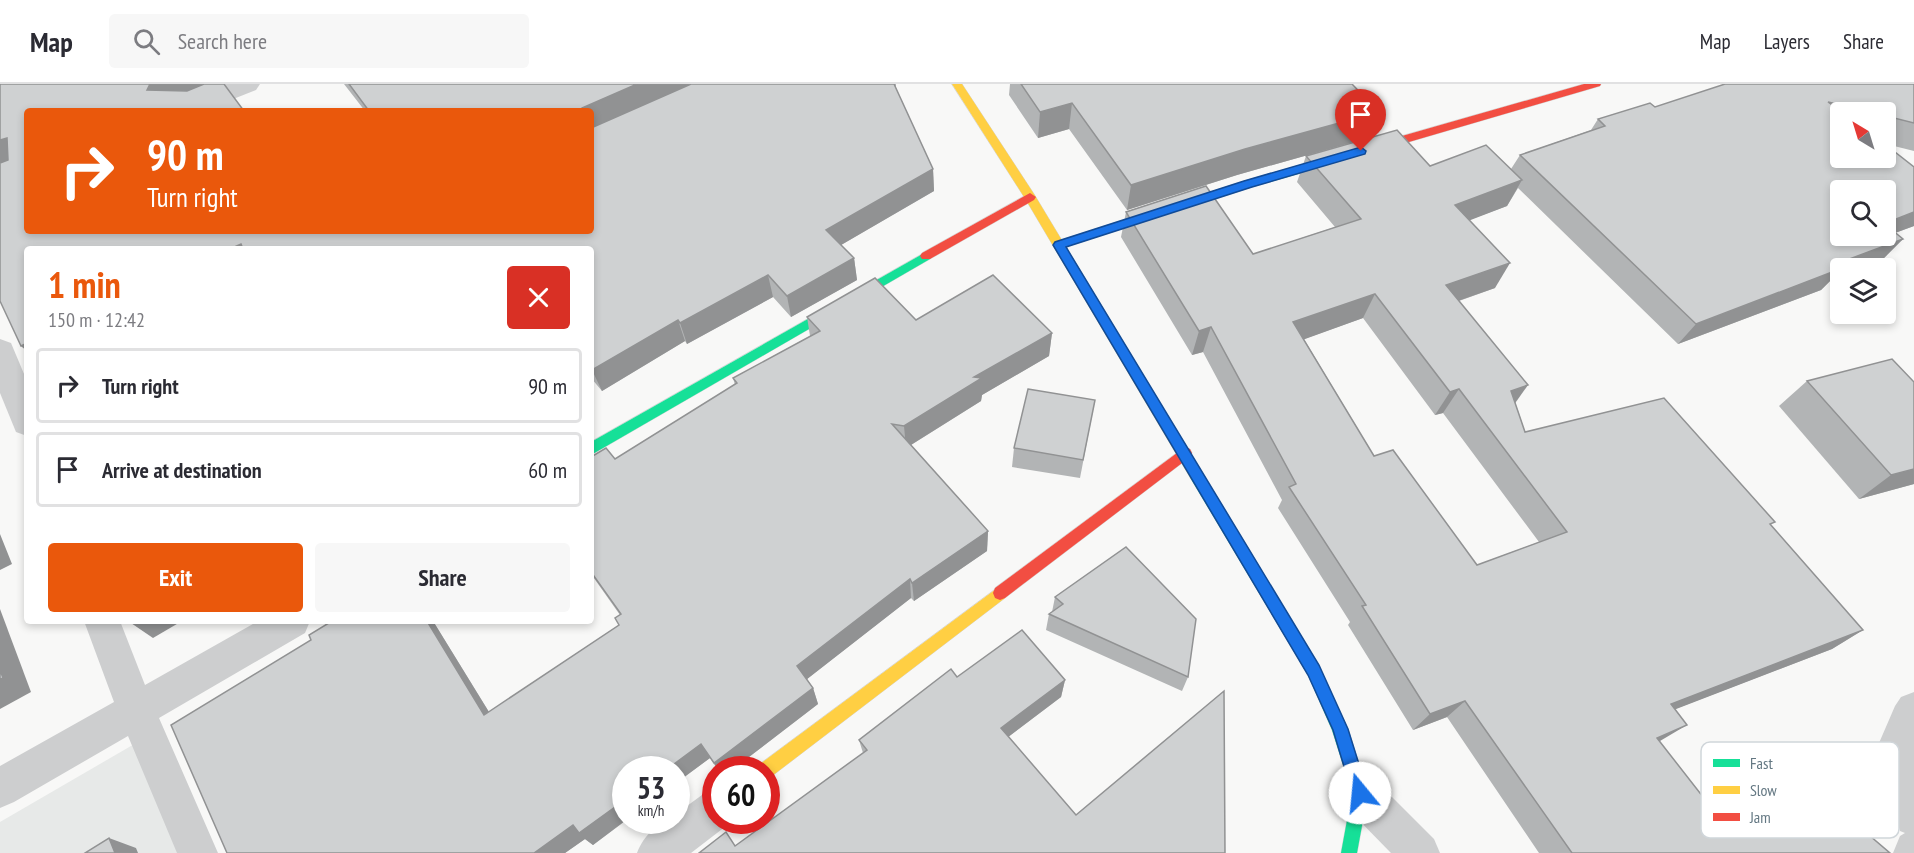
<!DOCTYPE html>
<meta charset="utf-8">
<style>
body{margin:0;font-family:"PT Sans Narrow",sans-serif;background:#f7f7f7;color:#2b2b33;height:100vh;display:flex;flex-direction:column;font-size:22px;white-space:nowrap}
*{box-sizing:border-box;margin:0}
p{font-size:20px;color:#7c7c81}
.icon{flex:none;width:33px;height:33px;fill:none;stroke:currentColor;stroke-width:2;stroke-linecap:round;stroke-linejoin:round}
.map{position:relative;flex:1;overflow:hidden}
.side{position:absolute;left:24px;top:162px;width:570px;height:378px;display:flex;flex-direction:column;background:#fff;border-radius:6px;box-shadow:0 3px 9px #0003}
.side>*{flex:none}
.banner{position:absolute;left:24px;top:24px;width:570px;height:126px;border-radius:6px;box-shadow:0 3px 9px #0003;background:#ea580c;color:#fff;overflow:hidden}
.needle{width:39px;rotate:322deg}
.fabs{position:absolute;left:1830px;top:18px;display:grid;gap:12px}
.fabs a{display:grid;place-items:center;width:66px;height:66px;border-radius:6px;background:#fff;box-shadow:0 3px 9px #0003;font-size:30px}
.speed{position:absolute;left:612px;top:672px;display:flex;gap:12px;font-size:30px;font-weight:700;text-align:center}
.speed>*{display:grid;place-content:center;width:78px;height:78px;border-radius:50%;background:#fff;box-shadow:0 3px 9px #0003;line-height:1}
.speed small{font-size:15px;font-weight:400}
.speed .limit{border:9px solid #d22;background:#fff;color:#111}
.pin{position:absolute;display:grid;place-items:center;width:51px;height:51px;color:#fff;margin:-62px -26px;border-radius:50% 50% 50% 0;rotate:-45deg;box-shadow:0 0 6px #0007}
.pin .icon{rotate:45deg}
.me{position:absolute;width:66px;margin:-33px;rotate:343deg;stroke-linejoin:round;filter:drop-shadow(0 0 4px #0008)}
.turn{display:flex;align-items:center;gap:21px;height:126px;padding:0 24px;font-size:27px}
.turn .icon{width:78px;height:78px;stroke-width:2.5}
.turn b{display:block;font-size:42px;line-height:51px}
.round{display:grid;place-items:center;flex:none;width:63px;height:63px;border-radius:6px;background:#f7f7f7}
.summary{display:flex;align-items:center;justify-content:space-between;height:102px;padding:0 24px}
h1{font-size:36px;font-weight:700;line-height:45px;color:#ea580c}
.primary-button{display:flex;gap:12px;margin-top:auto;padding:12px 24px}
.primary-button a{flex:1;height:69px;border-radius:6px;background:#ea580c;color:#fff;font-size:24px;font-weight:700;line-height:69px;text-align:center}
.primary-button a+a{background:#f7f7f7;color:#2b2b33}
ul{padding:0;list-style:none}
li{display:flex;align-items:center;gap:18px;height:75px;margin:0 12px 9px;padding:0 12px;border:3px solid #e1e1e2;border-radius:6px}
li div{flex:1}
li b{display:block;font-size:22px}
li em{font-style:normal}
header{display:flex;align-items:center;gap:36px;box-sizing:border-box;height:84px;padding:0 30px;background:#fff;border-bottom:2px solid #e1e1e2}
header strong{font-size:28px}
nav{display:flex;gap:33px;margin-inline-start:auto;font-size:21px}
.search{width:420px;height:54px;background:#f7f7f7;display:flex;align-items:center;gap:15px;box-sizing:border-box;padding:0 21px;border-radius:6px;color:#7c7c81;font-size:22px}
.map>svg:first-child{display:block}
</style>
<header>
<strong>Map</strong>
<div class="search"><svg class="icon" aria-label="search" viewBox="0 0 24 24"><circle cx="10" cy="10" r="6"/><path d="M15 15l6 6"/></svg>Search here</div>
<nav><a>Map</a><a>Layers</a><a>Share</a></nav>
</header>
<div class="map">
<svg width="1914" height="769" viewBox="0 0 1914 769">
<rect width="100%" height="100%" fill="#f8f8f7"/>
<polygon fill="#e7e9e8" points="143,655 182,769 0,769 0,738"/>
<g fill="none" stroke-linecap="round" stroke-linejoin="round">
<g stroke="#d5d6d6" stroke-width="1">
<g id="fast">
<polygon points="1385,57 1390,61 1389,64 1252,103 1059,165 1053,161 1055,158 1244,97"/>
<polygon points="926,168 932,172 930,175 591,371 591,358"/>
<polygon points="1196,385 1201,387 1318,581 1348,645 1368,709 1357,769 1341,769 1352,709 1332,646 1308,591 1191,395 1189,391 1191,387"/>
</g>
</g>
<g stroke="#d5d6d6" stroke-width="1">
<g id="slow">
<polygon points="952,0 962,0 1034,110 1201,387 1203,391 1201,395 1191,395 1026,116"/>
<polygon points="1000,502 1005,504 1007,509 1005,514 772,692 766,694 766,686 758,686 760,680"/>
</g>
</g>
<g stroke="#d5d6d6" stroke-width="1">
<g id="jam">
<polygon points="1584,0 1601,0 1600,2 1385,65 1380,61 1381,58"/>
<polygon points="1030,109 1036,113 1034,116 930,175 922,175 920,172 922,169"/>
<polygon points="1185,363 1190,365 1192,369 1190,373 1005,514 1000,516 995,514 993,509 995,504"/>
</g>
</g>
<g fill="#cdcecf" fill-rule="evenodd">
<polygon points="223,0 260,0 256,6 203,27 166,27 170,21"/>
<polygon points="0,255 11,259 27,297 27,352 16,348 0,309"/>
<polygon points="84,537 120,537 145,601 258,537 310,537 305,549 159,634 218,769 177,769 128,652 14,718 0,724 0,682 114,618"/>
<polygon points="1914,608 1914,769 1893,769 1900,752 1905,749 1900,747 1876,666 1895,622 1901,613"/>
<polygon points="1360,689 1374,695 1434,755 1440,769 1391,769 1346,723 1340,709 1346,695"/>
<path d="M716,705v31h15l-1,3 -39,30h-54c6,-16 21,-33 39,-33v-6l26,-19z"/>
</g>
<use href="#fast" fill="#16e098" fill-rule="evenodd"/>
<use href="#slow" fill="#ffcf43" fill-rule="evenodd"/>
<use href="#jam" fill="#f24e42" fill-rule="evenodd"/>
</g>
<g fill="#b2b4b5" fill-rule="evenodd">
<polygon points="344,0 896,0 896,4 933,85 934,107 841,161 854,174 857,196 791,233 773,213 687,260 685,257 602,307 591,294 591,165 27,165 27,267 21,262 27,147 591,147 591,27 365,27"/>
<polygon points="1010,0 1352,0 1379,28 1368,54 1237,91 1127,126 1069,45 1038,54 1009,11"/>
<path d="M1914,0v67l-28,-7v-32h-46l74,55v59l-19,7 8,6 -22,22 -49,18 -11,11 -143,54 -160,-156 -11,18 -38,14 26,68 -36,13 56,101 10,30 246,93 92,105 -31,19 -157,60 -16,32 69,88 13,-5 5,4 30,-31 32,-14 82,70h-351l-92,-136 -34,13 -65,-105 2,-3 -72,-114 4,-8 -79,-148 -11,3 -71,-118 5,-25 127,42 82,-27 -38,-45 9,-26 124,10 81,3 9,-14 71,-25 7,-11 57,-12zM1363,234l72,97 8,-2 96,129 -62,23 -103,-109 -70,-117z"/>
<polygon points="807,233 916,236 1052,249 1049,272 982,311 981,317 911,361 988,447 987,467 914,517 911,514 807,595 813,604 818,620 732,686 718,686 710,674 593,761 585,755 565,769 227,769 311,556 332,537 433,537 489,628 619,541 620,531 591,490 591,373 615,375 735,301 733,294 810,252"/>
<polygon points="1807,297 1914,400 1859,415 1779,322"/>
<polygon points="1095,316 1080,394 1012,383 1014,364"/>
<polygon points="1055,513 1188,593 1182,607 1046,546 1049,530 1052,528"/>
<polygon points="957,593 1065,596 1061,613 1008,653 1076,731 735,762 863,669 859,656"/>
</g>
<g fill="#919293">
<polygon points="150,0 217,0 169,19 147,6"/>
<polygon points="637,0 693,0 591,47 591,27 582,27 582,24"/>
<polygon points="1072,19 1069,45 1038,54 1040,28"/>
<polygon points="1379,28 1368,54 1237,91 1127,126 1131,101 1245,65"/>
<polygon points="7,54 27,75 0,85 0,56"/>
<polygon points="933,85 934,107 829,168 826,146"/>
<polygon points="1522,96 1507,122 1442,147 1455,121"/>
<polygon points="1914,128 1914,142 1862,161 1886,152 1886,139"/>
<polygon points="1903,155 1881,177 1860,184 1840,184 1840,192 1832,195 1821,206 1678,260 1696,240 1836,180"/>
<polygon points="241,160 245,165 230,165"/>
<polygon points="854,174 857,196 791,233 787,212"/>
<polygon points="1510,179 1495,204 1432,226 1446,201"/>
<polygon points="768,191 773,213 687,260 680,239"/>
<polygon points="1375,210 1363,234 1283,263 1293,238"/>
<polygon points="678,236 685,257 602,307 592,286"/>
<polygon points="1211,243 1203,268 1192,271 1199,247"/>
<polygon points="1052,249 1049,272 982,311 981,317 906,364 904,342 974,293"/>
<polygon points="27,259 27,267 21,262"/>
<polygon points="1528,301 1511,325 1511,307"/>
<polygon points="1459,305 1443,329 1435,331 1450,308"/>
<polygon points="1914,385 1914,400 1859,415 1891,391"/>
<polygon points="988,447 987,467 914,517 912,499"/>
<polygon points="0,450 12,480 0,486"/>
<polygon points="910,495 911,514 802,599 797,582"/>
<polygon points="0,525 31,608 0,625"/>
<polygon points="128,537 182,537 153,554"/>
<polygon points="427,537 433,537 500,646 484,631"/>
<polygon points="1863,546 1832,565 1645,637 1671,620"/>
<polygon points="1065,596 1061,613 999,660 1001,644"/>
<polygon points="813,604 818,620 732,686 718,686 714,679"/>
<polygon points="1465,617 1447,633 1413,646 1430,630"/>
<polygon points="1687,641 1660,657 1631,669 1657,654"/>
<polygon points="701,660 710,674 676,699 676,686 666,686"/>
<polygon points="626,715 626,736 593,761 585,755 565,769 534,769 573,741"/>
<polygon points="109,754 136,764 138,769 115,769"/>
</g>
<g fill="#cfd1d2" stroke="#919293" stroke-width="1.5" fill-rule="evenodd">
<polygon points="0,0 150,0 147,6 187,7 204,0 224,0 244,27 27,27 27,147 591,147 591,44 691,0 894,0 933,85 826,146 854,174 787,212 768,191 680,239 678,236 592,286 591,285 591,165 243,165 241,160 230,165 27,165 27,259 21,262 0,217 0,79 8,76 7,54 0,56"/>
<polygon points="349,0 637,0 582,24 582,27 369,27"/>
<polygon points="1021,0 1352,0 1379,28 1245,65 1131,101 1072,19 1040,28"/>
<polygon points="1725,0 1914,0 1914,39 1886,32 1886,28 1870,28 1828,18 1842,28 1840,28 1840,74 1886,74 1886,61 1914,83 1914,128 1886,139 1886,106 1840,106 1840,152 1886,152 1886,141 1903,155 1836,180 1841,184 1840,185 1696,240 1520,71 1605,42 1598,35 1650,19 1655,23"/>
<path d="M1397,46l33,36 56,-21 36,35 -67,25 55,58 -64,22 82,100 -17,6 14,41 139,-34 111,124 -5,2 93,106 -192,74 16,21 -30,13 75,96 9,-10 15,13 52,-54 82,70h-318l-107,-152 -35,13 -68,-108 4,-1 -77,-118 7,-3 -85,-157 -12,4 -73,-119 80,-26 47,68 108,-35 -55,-63zM1375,210l75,98 9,-3 108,143 -90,33 -84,-115 -19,6 -81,-134z"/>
<polygon points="993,191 1052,249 974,293 982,294 904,342 892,340 988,447 912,499 910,495 797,582 813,604 714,679 701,660 666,686 626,686 626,715 579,749 573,741 534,769 227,769 171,641 311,556 309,551 332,537 427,537 484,631 619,541 615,534 621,530 591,488 591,373 606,364 615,375 737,299 733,294 820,247 807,233 875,194 916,236"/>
<polygon points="1892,275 1914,298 1914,385 1891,391 1807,297"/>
<polygon points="1028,305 1095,316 1083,376 1014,364"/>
<polygon points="1126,463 1196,535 1188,593 1049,530 1063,520 1055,513"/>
<polygon points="1022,546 1065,596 1001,644 1076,731 1224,607 1225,769 699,769 726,748 735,762 867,666 859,656 951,585 957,593"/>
<polygon points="0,586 3,594 0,595"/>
<polygon points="109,754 115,769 85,769"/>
</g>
<polygon fill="#1a73e8" stroke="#114b97" stroke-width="1.5" points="1361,63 1366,67 1365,70 1252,103 1066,163 1319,581 1348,645 1368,709 1366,715 1360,717 1354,715 1352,709 1333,646 1308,591 1053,161 1055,158 1244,97"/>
<rect x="1701" y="658" width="198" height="96" rx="9" fill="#fff" stroke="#d0d6da" stroke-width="1.5"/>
<rect x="1713" y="675" width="27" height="8" fill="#16e098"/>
<rect x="1713" y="702" width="27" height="8" fill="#ffcf43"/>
<rect x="1713" y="729" width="27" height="8" fill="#f24e42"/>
<g font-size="16" fill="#637782">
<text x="1750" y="685">Fast</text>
<text x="1750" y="712">Slow</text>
<text x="1750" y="739">Jam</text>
</g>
</svg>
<div class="fabs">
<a><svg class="needle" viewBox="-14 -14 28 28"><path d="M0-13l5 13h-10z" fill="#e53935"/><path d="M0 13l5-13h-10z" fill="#7c7c81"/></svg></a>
<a><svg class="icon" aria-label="search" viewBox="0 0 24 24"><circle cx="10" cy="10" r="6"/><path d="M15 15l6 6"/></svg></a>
<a><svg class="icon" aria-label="layers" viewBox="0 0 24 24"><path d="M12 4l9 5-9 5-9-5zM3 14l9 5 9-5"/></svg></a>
</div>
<div class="speed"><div>53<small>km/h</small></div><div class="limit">60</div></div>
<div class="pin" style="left:1361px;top:67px;background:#d93025"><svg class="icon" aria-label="arrive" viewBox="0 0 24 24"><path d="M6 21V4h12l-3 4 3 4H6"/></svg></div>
<svg class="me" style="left:1360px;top:709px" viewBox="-20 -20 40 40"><circle r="19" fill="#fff"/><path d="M0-13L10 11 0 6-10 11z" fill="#1a73e8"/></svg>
<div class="banner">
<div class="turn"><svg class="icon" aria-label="right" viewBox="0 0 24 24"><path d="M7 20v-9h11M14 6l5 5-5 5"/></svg><div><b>90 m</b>Turn right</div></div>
</div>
<section class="side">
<div class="summary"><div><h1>1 min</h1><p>150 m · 12:42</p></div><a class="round" style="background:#d93025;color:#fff"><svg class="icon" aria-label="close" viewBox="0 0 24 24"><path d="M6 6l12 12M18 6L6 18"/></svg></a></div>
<ul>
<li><svg class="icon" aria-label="right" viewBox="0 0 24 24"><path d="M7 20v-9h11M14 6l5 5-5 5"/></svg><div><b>Turn right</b></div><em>90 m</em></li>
<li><svg class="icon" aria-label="arrive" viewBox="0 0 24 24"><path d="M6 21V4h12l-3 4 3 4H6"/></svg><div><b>Arrive at destination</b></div><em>60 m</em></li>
</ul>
<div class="primary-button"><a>Exit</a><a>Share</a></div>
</section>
</div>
